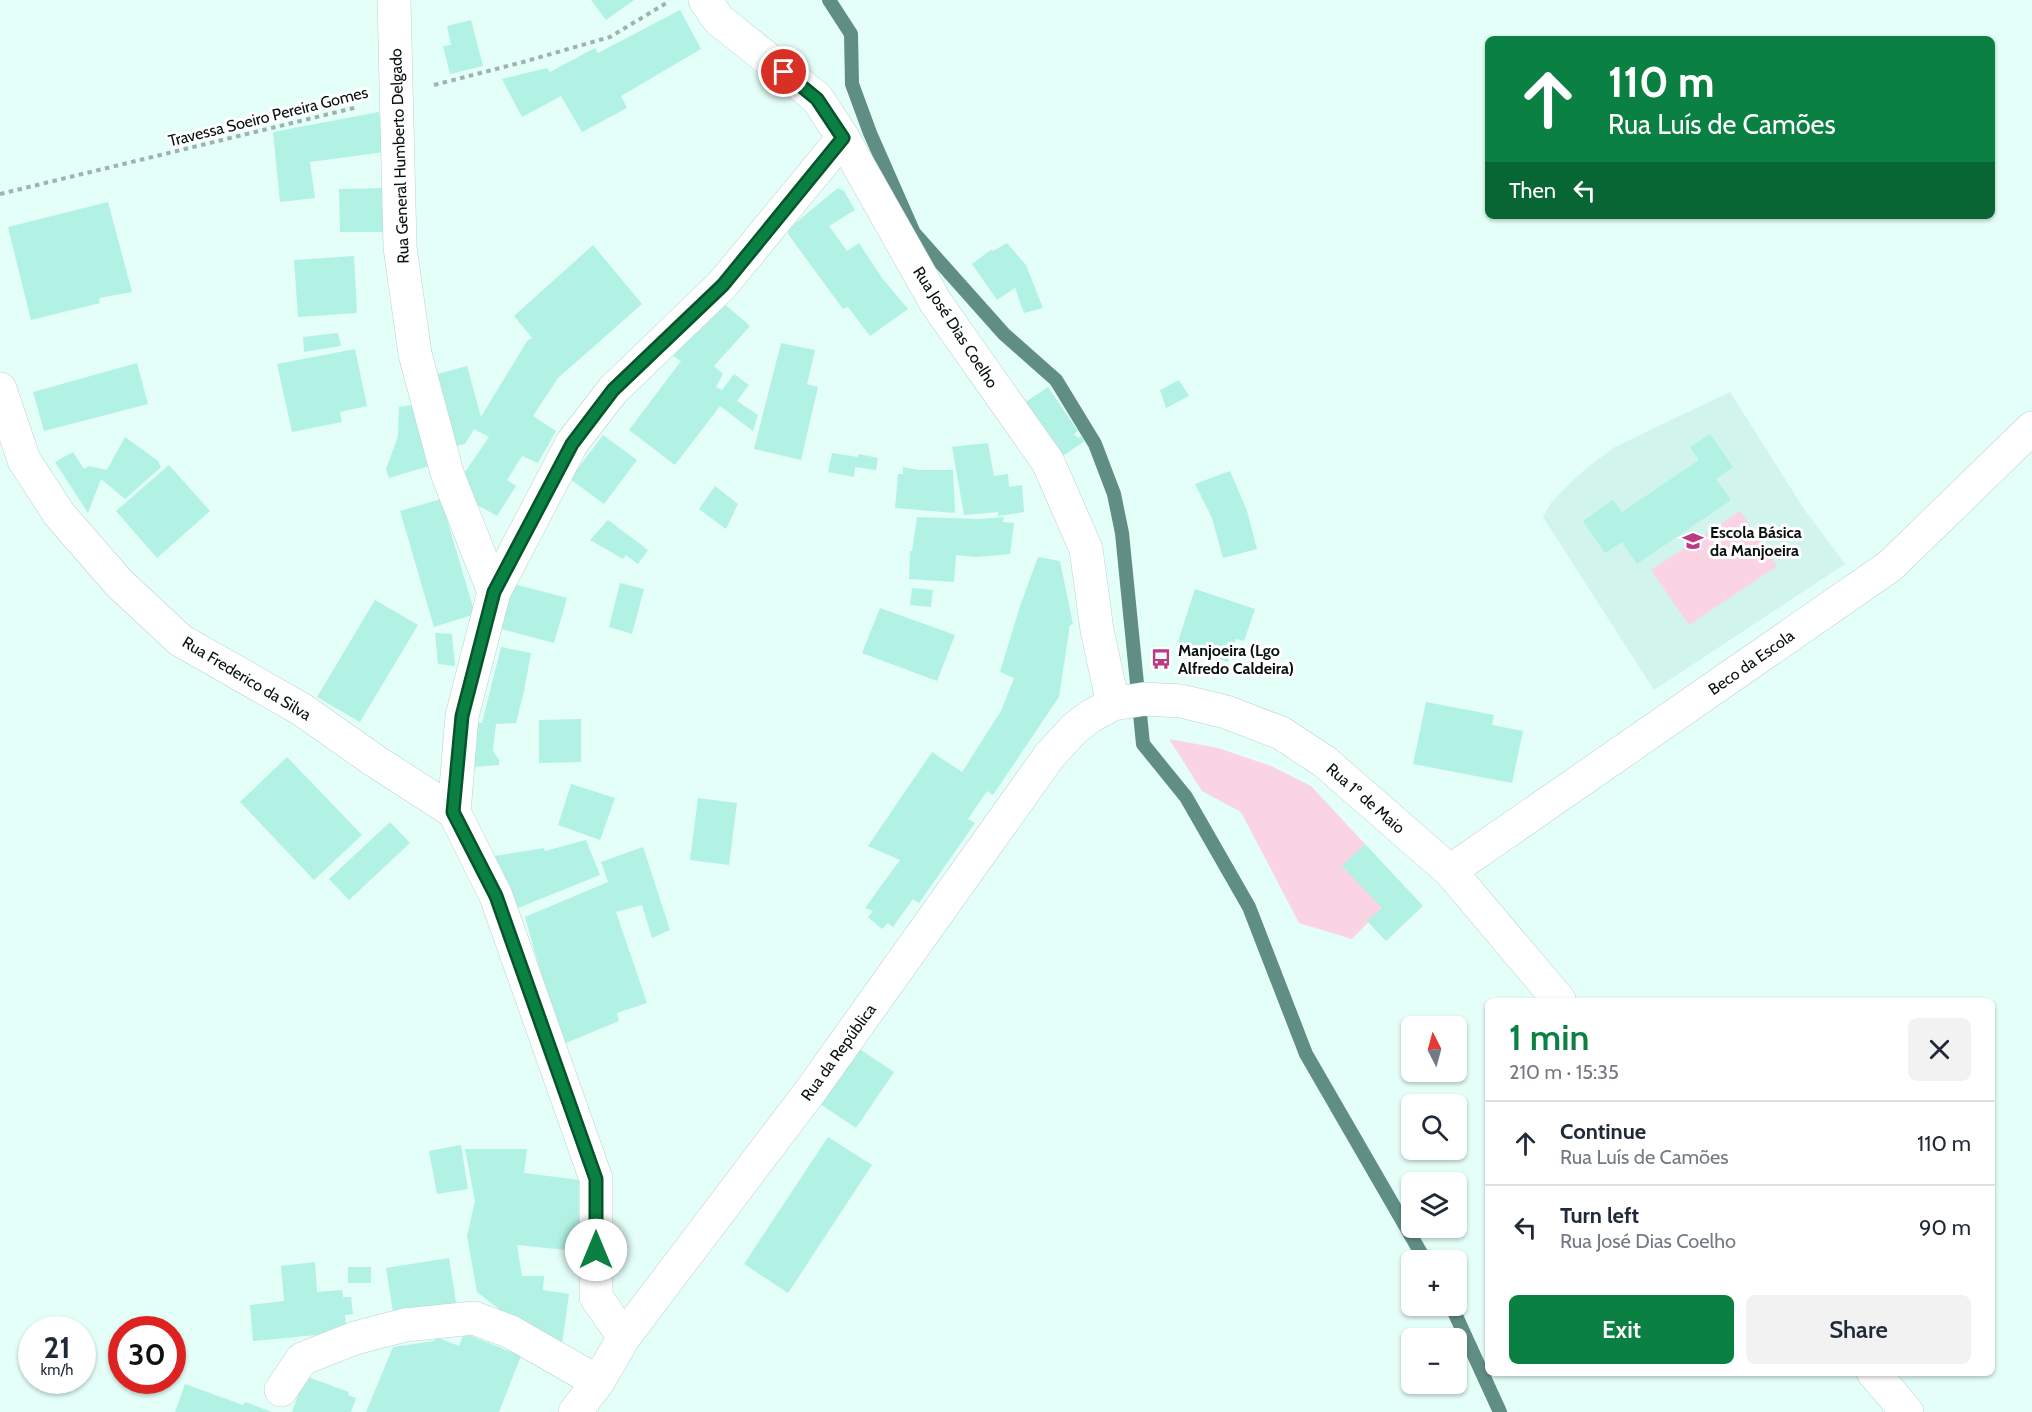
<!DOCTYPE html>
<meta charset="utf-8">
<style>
body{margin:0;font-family:Cabin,sans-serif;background:#f2f2f3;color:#1f2937;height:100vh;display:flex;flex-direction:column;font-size:22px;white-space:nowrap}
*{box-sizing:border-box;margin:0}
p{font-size:20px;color:#747a83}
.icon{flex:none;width:33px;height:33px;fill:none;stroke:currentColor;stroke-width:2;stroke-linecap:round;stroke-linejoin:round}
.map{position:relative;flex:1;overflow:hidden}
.drawer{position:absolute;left:1485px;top:998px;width:510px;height:378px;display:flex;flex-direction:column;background:#fff;border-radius:9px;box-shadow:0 2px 4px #0004}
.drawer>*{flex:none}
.guide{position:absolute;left:1485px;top:36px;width:510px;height:183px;border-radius:9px;box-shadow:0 2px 4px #0004;background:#0b8043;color:#fff;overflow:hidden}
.needle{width:39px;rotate:354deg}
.fabs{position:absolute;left:1401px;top:1016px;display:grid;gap:12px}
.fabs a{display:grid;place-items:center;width:66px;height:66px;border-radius:9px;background:#fff;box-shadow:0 2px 4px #0004;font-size:30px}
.speed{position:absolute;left:18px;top:1316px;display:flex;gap:12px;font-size:30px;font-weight:700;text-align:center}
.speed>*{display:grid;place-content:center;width:78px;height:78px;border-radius:50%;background:#fff;box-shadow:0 2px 4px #0004;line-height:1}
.speed small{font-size:15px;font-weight:400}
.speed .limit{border:9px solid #d22;background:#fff;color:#111}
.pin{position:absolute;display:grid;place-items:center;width:51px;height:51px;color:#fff;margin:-26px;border:3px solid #fff;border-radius:50%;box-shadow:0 2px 6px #0007}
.me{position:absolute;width:66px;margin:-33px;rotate:0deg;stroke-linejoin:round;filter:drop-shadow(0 0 4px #0008)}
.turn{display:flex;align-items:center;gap:21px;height:126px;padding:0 24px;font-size:27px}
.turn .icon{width:78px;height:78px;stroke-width:2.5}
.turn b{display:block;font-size:42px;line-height:51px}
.then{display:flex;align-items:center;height:57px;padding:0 24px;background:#0003;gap:12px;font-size:22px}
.round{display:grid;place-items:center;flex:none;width:63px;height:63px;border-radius:9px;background:#f2f2f3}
.overview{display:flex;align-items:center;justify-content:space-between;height:102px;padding:0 24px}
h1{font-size:36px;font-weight:600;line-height:45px;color:#0b8043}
.action{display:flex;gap:12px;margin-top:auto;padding:12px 24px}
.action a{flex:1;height:69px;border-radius:9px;background:#0b8043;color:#fff;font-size:24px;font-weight:600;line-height:69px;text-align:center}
.action a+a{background:#f2f2f3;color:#1f2937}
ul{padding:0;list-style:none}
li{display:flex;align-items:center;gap:18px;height:84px;padding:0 24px;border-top:2px solid #e0e1e3}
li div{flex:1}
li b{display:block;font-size:22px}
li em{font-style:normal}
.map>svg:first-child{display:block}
</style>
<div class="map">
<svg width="2032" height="1412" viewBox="0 0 2032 1412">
<rect width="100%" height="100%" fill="#e4fef8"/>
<polygon fill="#d1f4ed" points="1730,392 1804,509 1845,564 1654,690 1543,517 1551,503 1569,484 1589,466 1615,447"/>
<g fill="#fbd4e4">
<polygon points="1740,511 1777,566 1689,625 1651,570"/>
<polygon points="1169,739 1218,748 1271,766 1311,786 1365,844 1343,866 1382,908 1352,939 1299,923 1241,812 1202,791"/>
</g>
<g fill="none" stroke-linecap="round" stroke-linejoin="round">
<g stroke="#608e85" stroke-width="14">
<polyline points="829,0 851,34 852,84 870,133 914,233 1004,334 1056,380 1095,444 1114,494 1122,533 1143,744 1186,797 1249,907 1306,1054 1425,1260"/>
<polyline points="1451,1305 1500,1412"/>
</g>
</g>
<g fill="#b2f2e5">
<polygon points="591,0 634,0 606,20"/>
<polygon points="680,10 701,49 621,96 627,108 582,132 561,96 522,117 502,79 547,68 550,72 595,48 598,53"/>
<polygon points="471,20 483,66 450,74 443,46 451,45 447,26"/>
<polygon points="379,112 384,152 310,162 315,198 280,202 273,132"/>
<polygon points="385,188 385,232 340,232 339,189"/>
<polygon points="838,188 844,191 855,210 829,226 847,251 859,243 882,278 908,309 870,336 848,307 843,309 788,234 788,229"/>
<polygon points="108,202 132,292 99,298 100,303 31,320 8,227"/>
<polygon points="1007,243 1026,265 1043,308 1024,313 1015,288 997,300 972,264 992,249 993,251"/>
<polygon points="593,245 642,304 558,378 533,416 556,431 538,463 522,456 507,480 516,486 497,516 465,498 461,478 489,437 474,429 465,444 452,447 434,375 467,366 481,417 527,341 532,338 514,316"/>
<polygon points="354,256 357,313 298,317 294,260"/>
<polygon points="721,301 750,326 714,366 723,374 716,387 722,390 734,374 749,385 737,401 758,415 753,431 720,406 675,465 629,430 681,361 670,354"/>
<polygon points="338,333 341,346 304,352 303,337"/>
<polygon points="781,343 815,350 807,384 818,387 801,460 754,449"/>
<polygon points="355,349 367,406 340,412 342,422 292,432 277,364"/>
<polygon points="137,363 148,404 44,431 33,392"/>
<polygon points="1179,380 1189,396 1166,408 1160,390"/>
<polygon points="1048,387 1078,431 1074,434 1078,438 1081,436 1085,441 1061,457 1024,403"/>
<polygon points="412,405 429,466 389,478 386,469 398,436 399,407"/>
<polygon points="1710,434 1733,467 1716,479 1731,500 1637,564 1622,542 1605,553 1583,521 1613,500 1622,512 1699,460 1690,447"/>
<polygon points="603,435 637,460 604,504 570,479"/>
<polygon points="125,437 158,461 161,467 125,499 101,479 88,513 55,462 73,452 84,469 89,466 107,470"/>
<polygon points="988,443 994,476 1008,474 1009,487 1022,485 1024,512 998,516 998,512 964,515 952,447"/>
<polygon points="832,453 858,457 859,454 878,458 876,470 855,467 854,477 828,472"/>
<polygon points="169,465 210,511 157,558 116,511"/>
<polygon points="903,467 919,470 953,470 955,513 895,508 898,474 903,474"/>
<polygon points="1230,471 1247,511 1257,549 1223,558 1212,518 1195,484"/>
<polygon points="715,486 738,504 726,529 699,509"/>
<polygon points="441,499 475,614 434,627 400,511"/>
<polygon points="917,517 979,519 1004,517 1003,522 1014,523 1010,554 976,557 956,555 954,582 909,579 910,551 912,551"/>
<polygon points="608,520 648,550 638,564 626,555 623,559 590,540"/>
<polygon points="1038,557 1060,561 1073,624 1070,625 1059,697 993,795 987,791 968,819 975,823 919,903 913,899 893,927 888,923 882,929 868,917 873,911 865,908 900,860 868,846 932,752 962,772 1001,711 1014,678 1000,672 1020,606"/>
<polygon points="510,583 567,598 554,643 498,628"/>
<polygon points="620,583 644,589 632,634 609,627"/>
<polygon points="912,588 933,590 931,607 910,605"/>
<polygon points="1195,589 1255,609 1244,641 1236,639 1228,662 1177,645"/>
<polygon points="375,600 418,625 360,722 317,697"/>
<polygon points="880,608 955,635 937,681 862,653"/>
<polygon points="435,633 452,634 455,666 438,664"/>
<polygon points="501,647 531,653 524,691 516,723 496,724 493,751 499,760 499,765 474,767 471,723 482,723"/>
<polygon points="1426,702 1494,715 1492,725 1523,731 1512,783 1413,764"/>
<polygon points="581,719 581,762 539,763 539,720"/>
<polygon points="287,757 362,835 314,880 240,802"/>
<polygon points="571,784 615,798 600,840 558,825"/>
<polygon points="698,798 737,803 729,865 690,860"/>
<polygon points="390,822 410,843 349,900 329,879"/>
<polygon points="586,840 600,875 518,908 494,856 544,848 545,851"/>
<polygon points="1365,844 1423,906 1386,941 1367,921 1382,908 1342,866"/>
<polygon points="643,847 670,930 652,938 642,905 616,912 647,1003 617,1013 619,1021 561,1045 525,917 608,882 601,862"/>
<polygon points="858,1048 894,1072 856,1128 820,1104"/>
<polygon points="828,1137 872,1165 788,1293 744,1264"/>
<polygon points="461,1145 468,1189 437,1194 429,1151"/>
<polygon points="465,1149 527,1149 524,1173 580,1180 582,1207 576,1251 517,1245 522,1276 544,1276 543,1290 569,1294 562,1344 504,1313 477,1292 467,1236 475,1201"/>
<polygon points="449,1258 457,1308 394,1318 386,1268"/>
<polygon points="315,1262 317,1292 342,1290 343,1297 351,1297 353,1314 345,1315 347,1332 253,1341 250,1305 284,1301 281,1266"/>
<rect x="348" y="1267" width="23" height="16"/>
<polygon points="464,1333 521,1356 499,1412 366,1412 393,1347 434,1341 436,1337 459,1346"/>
<polygon points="305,1376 349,1392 348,1395 356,1398 351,1412 292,1412"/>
<polygon points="185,1384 243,1405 245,1402 272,1412 175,1412"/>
</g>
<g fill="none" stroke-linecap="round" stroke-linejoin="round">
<g stroke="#bad3ce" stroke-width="34">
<g id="minor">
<polyline points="394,0 400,247 415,354 447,473 494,592 462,716 454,812 496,896 596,1179 596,1297 624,1337"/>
<polyline points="705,0 719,20 817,98 843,138 936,303 1048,462 1086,549 1097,630 1113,704"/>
<polyline points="0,389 24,460 59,514 119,583 180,640 301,709 375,761 454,812"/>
<polyline points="494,592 572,443 613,390 722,285 843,138"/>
<polyline points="1450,871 1890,566 2032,428"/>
<polyline points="1873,1372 1907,1412"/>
<polyline points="281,1390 302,1359 355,1338 405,1325 474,1318 511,1332 598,1382"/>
<polyline points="575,1412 598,1382 624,1337 812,1089 1050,755 1075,728 1091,716 1113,704 1144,699 1181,701 1226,712 1281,733 1325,762 1450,871 1559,1000"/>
</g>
</g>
<g stroke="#9fb3ae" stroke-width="4" stroke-dasharray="4.5 4.5" stroke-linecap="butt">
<polyline points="434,85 523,62 610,37 668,2"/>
<polyline points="0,194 358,107"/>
</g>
<use href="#minor" stroke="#fff" stroke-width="33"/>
</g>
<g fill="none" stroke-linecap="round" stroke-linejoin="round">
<g stroke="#07532c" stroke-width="15">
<polyline id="route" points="596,1250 596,1179 496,896 453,812 462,716 494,592 572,444 613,390 723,285 843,138 817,99 784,72"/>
</g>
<use href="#route" stroke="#0b8043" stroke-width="10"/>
</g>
<defs>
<g id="school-bare" transform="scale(1.62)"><path d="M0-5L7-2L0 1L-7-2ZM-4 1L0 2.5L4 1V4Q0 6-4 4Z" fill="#bc3a81" stroke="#fff" stroke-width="2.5" paint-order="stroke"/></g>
<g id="bus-bare" transform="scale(1.62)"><path d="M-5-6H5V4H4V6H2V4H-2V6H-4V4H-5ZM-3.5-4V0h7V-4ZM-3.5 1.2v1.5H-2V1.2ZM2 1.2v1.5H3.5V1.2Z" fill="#bc3a81" stroke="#fff" stroke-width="2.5" paint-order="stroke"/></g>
</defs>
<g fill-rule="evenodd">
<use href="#school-bare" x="1693" y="541"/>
<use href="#bus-bare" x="1161" y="659"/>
</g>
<g text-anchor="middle" stroke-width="6" stroke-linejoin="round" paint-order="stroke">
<g font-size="16" fill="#08110f" stroke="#fff">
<text transform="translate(268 116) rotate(-14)" y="6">Travessa Soeiro Pereira Gomes</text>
<text transform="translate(399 156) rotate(-92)" y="6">Rua General Humberto Delgado</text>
<text transform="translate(956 327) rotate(57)" y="6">Rua José Dias Coelho</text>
<text transform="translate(1751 662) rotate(-35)" y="6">Beco da Escola</text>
<text transform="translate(247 678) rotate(31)" y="6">Rua Frederico da Silva</text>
<text transform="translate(1366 798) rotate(41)" y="6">Rua 1º de Maio</text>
<text transform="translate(838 1052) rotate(-54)" y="6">Rua da República</text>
</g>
<g font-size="16" font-weight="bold" fill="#08110f" stroke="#fff" text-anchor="start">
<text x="1710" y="538">Escola Básica<tspan x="1710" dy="18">da Manjoeira</tspan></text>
<text x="1178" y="656">Manjoeira (Lgo<tspan x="1178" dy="18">Alfredo Caldeira)</tspan></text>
</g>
</g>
</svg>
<div class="fabs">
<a><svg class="needle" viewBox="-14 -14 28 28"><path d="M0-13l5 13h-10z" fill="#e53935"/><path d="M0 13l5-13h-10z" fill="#747a83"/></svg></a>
<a><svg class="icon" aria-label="search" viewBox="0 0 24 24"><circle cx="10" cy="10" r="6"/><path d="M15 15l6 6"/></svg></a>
<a><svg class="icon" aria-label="layers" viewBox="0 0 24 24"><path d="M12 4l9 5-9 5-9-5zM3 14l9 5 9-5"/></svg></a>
<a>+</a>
<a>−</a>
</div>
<div class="speed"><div>21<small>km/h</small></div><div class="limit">30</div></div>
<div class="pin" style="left:784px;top:72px;background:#d93025"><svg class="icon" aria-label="arrive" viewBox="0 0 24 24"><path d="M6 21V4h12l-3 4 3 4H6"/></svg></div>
<svg class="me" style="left:596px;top:1250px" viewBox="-20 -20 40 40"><circle r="19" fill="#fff"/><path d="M0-13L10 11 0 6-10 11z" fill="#0b8043"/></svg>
<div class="guide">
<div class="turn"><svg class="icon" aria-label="ahead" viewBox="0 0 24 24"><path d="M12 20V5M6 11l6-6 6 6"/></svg><div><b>110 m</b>Rua Luís de Camões</div></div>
<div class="then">Then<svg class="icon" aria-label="left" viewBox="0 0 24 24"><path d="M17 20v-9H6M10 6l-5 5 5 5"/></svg></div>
</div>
<section class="drawer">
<div class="overview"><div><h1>1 min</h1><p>210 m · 15:35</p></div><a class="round"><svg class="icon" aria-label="close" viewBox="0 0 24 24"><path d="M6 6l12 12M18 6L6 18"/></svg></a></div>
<ul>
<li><svg class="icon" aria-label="ahead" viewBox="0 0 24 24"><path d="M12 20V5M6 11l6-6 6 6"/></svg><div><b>Continue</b><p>Rua Luís de Camões</p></div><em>110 m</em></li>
<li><svg class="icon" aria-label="left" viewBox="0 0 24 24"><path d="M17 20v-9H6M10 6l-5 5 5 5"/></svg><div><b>Turn left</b><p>Rua José Dias Coelho</p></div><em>90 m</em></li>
</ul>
<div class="action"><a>Exit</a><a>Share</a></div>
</section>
</div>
